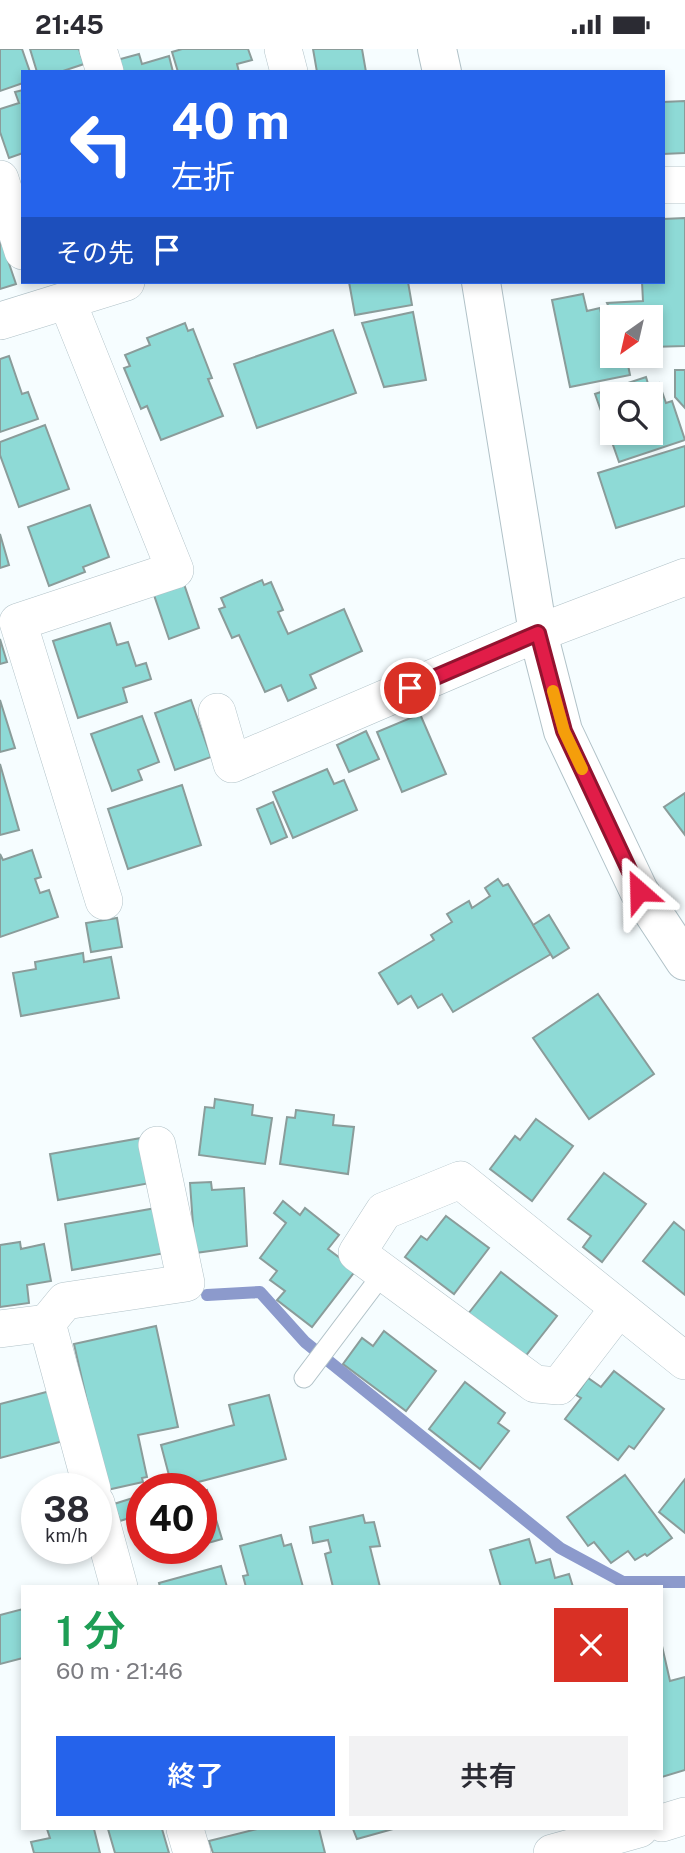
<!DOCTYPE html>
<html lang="ja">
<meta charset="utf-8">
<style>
body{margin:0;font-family:"Public Sans","Noto Sans JP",sans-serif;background:#f2f2f3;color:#2b2b33;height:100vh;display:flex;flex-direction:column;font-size:26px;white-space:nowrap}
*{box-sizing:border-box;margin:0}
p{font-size:23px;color:#7c7c81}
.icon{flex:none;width:38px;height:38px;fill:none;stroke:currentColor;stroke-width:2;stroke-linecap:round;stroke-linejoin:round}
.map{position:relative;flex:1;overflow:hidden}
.sheet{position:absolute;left:21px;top:1536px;width:642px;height:245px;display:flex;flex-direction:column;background:#fff;border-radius:0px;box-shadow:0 4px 10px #0003}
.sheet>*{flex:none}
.guide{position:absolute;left:21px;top:21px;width:644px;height:214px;border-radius:0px;box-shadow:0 4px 10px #0003;background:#2563eb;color:#fff;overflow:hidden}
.needle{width:46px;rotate:214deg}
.controls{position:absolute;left:600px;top:256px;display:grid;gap:14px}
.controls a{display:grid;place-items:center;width:63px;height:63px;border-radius:0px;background:#fff;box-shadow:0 4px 10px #0003;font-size:35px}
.speed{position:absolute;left:21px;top:1424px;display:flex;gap:14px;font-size:35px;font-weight:700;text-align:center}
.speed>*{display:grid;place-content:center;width:91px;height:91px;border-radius:50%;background:#fff;box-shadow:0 4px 10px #0003;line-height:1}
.speed small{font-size:18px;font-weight:400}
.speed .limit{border:10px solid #d22;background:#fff;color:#111}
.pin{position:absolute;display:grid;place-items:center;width:60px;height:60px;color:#fff;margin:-30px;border:4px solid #fff;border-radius:50%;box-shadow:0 2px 7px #0007}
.me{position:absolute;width:77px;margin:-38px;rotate:335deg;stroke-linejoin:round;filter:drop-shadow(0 0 5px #0008)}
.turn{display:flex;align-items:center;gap:24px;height:147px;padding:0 35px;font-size:32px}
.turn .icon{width:91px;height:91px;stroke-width:2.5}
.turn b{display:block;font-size:49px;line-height:60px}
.then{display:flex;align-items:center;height:66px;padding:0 35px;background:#0003;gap:14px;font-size:26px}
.round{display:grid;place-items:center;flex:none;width:74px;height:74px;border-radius:0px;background:#f2f2f3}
.head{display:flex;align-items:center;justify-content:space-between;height:119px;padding:0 35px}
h1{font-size:42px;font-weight:600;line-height:52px;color:#1e9e55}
.action{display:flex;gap:14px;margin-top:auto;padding:14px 35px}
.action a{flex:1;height:80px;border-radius:0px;background:#2563eb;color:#fff;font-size:28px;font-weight:600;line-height:80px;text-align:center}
.action a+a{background:#f2f2f3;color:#2b2b33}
.status{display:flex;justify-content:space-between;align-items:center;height:49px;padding:0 35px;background:#fff;direction:ltr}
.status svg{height:19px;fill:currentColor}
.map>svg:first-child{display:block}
</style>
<div class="status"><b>21:45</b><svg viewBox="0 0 49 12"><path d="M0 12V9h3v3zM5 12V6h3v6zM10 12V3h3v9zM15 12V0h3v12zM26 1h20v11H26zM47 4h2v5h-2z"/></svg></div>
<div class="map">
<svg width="685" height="1804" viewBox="0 0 685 1804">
<rect width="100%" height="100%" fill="#f6fdff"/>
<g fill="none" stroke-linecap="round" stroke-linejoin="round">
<polyline stroke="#8c9acc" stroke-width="12" points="207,1246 260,1243 305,1293 560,1499 623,1533 685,1533"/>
</g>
<g fill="#8edad6" stroke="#8a9c9a" stroke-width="2" fill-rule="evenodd">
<polygon points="0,0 22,0 30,23 23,23 23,34 0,42"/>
<polygon points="30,0 79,0 84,15 60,23 37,23"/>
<polygon points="182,0 248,0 252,11 237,15 239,23 178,23 172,3"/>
<polygon points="313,0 362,0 366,23 317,23"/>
<polygon points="139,5 142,15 169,7 173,23 120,23 117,11"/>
<polygon points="23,41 23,104 9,109 0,83 0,60 19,54 15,43"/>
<polygon points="685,52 685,104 663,105 663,53"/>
<polygon points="685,169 685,297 651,298 651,268 613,268 607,254 643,252 642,233 663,233 663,170"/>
<polygon points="0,188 16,235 0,240"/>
<polygon points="349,233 408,233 412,256 355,266"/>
<polygon points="583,245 587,262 600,259 607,294 612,293 612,306 626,306 630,326 570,338 552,251"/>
<polygon points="413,263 426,331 384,338 362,274"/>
<polygon points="185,274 188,282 193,280 212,329 208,330 223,367 161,391 147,357 141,360 124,319 130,317 125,306 150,296 147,289"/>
<polygon points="333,281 356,344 257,379 234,315"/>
<polygon points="9,307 22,345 28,343 38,370 0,383 0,310"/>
<polygon points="675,321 685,321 685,359 675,348"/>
<path d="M646,328l3,10 10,-4 7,20 6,-2 13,39 -66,22 -24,-68zM612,345h39v38h-39z"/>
<polygon points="45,376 69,440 19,458 0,406 0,393"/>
<polygon points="685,397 685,457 616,479 598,424"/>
<polygon points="90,456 109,508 83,518 85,523 49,537 28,478"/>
<polygon points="0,485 9,516 0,519"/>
<polygon points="262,531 264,536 271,533 283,561 278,563 288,585 344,560 362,602 310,626 316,639 288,652 281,636 265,643 239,586 232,589 219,560 225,558 221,549"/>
<polygon points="184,535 199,579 169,590 154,546"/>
<polygon points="110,574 117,596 128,593 136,617 146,614 151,630 123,639 127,653 78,669 53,592"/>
<polygon points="0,590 7,613 0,615"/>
<polygon points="0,651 15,699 0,703"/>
<polygon points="191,651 211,708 175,721 155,664"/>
<polygon points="420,665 446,725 402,743 377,683"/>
<polygon points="142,667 159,713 138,721 142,731 112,742 91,685"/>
<polygon points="366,682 379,710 349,723 337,696"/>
<polygon points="0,715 19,781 0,786"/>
<polygon points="327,720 334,735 344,731 357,761 293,789 273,743"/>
<polygon points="182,736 201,796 128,820 108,760"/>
<polygon points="685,744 685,786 664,758"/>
<polygon points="273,753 287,788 271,795 257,760"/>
<polygon points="32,801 41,828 35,830 40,844 49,841 58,868 0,888 0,805 3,811"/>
<polygon points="498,830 503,837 508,835 551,905 453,963 442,945 418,959 411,947 398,955 379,924 434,891 431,886 452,873 447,865 469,852 472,859 490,847 485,839"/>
<polygon points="549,866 569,899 553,909 533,876"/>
<polygon points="117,869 122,898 91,903 86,874"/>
<polygon points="83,904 84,913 111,908 119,949 21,967 13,924 36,920 35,913"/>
<polygon points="598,945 654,1025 589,1070 533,989"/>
<polygon points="215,1050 253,1056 252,1066 272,1069 265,1115 199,1106 205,1058 214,1059"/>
<polygon points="296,1061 334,1066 333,1076 354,1078 348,1125 280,1115 287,1068 295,1069"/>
<polygon points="536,1070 573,1097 532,1152 490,1120 515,1087 520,1091"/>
<polygon points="141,1089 150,1134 58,1151 50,1105"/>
<polygon points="604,1124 646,1155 602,1213 583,1198 591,1187 568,1170"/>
<polygon points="211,1133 212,1141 244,1139 247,1197 195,1204 190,1134"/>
<polygon points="283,1152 300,1166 305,1159 339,1186 328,1200 356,1221 312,1278 277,1251 285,1242 270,1231 277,1222 260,1209 286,1174 274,1164"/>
<polygon points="156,1159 165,1204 72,1221 65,1175"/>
<polygon points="446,1167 489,1199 454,1245 405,1208 421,1187 427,1191"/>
<polygon points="674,1173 685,1182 685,1246 643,1212"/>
<polygon points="20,1193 21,1200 44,1195 51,1232 27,1236 29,1254 0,1258 0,1196"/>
<polygon points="501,1223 557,1267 524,1309 468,1265"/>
<polygon points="156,1277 178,1378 138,1386 147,1428 142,1429 143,1433 107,1441 74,1295"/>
<polygon points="384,1282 436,1322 406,1362 343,1315 362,1289 373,1297"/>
<polygon points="614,1322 664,1360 634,1400 629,1397 618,1411 565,1370 581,1349 576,1346 588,1329 601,1338"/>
<polygon points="465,1333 505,1364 498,1374 509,1382 480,1420 429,1380"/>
<polygon points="54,1341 67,1391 0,1409 0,1355"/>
<polygon points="269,1346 286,1410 183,1437 181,1431 171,1434 161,1396 234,1376 229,1356"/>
<polygon points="625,1426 672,1489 647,1507 645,1505 635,1511 628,1502 611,1514 594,1493 588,1497 567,1468"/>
<polygon points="685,1430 685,1484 659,1463"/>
<polygon points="207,1441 222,1490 201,1496 201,1443"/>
<polygon points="142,1446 142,1465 120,1472 114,1455"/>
<polygon points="363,1466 365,1474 374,1473 380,1497 370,1498 380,1538 333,1538 325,1505 331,1503 328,1491 313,1494 310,1478"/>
<polygon points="281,1486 284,1497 291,1495 303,1538 246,1538 243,1527 248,1526 240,1497"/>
<polygon points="529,1490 536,1514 550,1510 555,1529 569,1525 573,1538 501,1538 490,1501"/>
<polygon points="221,1517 227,1538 160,1538 159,1534"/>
<polygon points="23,1560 23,1609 0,1615 0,1566"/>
<polygon points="662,1597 670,1632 685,1628 685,1721 662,1728"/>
<polygon points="47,1780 94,1780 100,1804 34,1804 31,1793 50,1789"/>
<polygon points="108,1780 162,1780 169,1804 115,1804"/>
<polygon points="257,1780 319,1780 325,1804 213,1804 209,1792"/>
<polygon points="353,1780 393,1780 357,1790"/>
</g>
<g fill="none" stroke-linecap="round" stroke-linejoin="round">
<g stroke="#b1c2c8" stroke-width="21">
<polyline id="service" points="304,1329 384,1223"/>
</g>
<g stroke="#b1c2c8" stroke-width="38">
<g id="minor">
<polyline points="98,0 105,23"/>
<polyline points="283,0 289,23"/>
<polyline points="0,130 23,202"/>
<polyline points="663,136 685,136"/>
<polyline points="67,252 175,521 18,573 104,852"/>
<polyline points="0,272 126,233"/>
<polyline points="217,663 232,715 538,584 685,528"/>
<polyline points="619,1259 559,1337 535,1335 357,1204 384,1162 460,1131 685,1312"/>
<polyline points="47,1274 65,1252 186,1234 157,1096"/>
<polyline points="0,1280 47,1274 92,1440"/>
<polyline points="96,1454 119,1538"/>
<polyline points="662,1774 685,1767"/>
<polyline points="185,1780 192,1804"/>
<polyline points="552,1804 639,1780"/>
</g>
</g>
<g stroke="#b1c2c8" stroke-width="40">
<g id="tertiary">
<polyline points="437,0 442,23"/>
<polyline points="481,233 538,584 563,682 639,842 685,912"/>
</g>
</g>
<use href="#service" stroke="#fff" stroke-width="19"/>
<use href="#minor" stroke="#fff" stroke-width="37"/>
<use href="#tertiary" stroke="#fff" stroke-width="38"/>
</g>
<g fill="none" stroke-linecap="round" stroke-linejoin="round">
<g stroke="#92132f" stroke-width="18">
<polyline id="route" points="410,639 538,584 564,682 639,842"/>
</g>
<use href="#route" stroke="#e11d48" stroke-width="12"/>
<polyline stroke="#f59e0b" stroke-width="12" points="553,642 564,682 582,720"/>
</g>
</svg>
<div class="controls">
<a><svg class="needle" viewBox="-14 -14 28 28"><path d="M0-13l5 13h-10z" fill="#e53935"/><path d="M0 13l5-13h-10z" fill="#7c7c81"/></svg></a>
<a><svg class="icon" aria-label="search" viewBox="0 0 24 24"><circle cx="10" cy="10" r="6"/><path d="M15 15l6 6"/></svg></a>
</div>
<div class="speed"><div>38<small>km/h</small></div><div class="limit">40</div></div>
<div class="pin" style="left:410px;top:639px;background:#d93025"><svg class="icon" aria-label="arrive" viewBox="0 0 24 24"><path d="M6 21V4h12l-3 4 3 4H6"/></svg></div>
<svg class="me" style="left:639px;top:842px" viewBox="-20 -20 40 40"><path d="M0-17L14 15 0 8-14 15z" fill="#e11d48" stroke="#fff" stroke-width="4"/></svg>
<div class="guide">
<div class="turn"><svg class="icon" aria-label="left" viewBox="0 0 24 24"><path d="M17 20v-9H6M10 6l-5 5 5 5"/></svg><div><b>40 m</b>左折</div></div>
<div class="then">その先<svg class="icon" aria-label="arrive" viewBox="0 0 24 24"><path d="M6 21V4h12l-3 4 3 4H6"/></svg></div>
</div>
<section class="sheet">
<div class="head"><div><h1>1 分</h1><p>60 m · 21:46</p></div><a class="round" style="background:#d93025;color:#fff"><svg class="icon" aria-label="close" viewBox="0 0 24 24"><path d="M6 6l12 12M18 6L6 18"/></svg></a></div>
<div class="action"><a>終了</a><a>共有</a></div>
</section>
</div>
